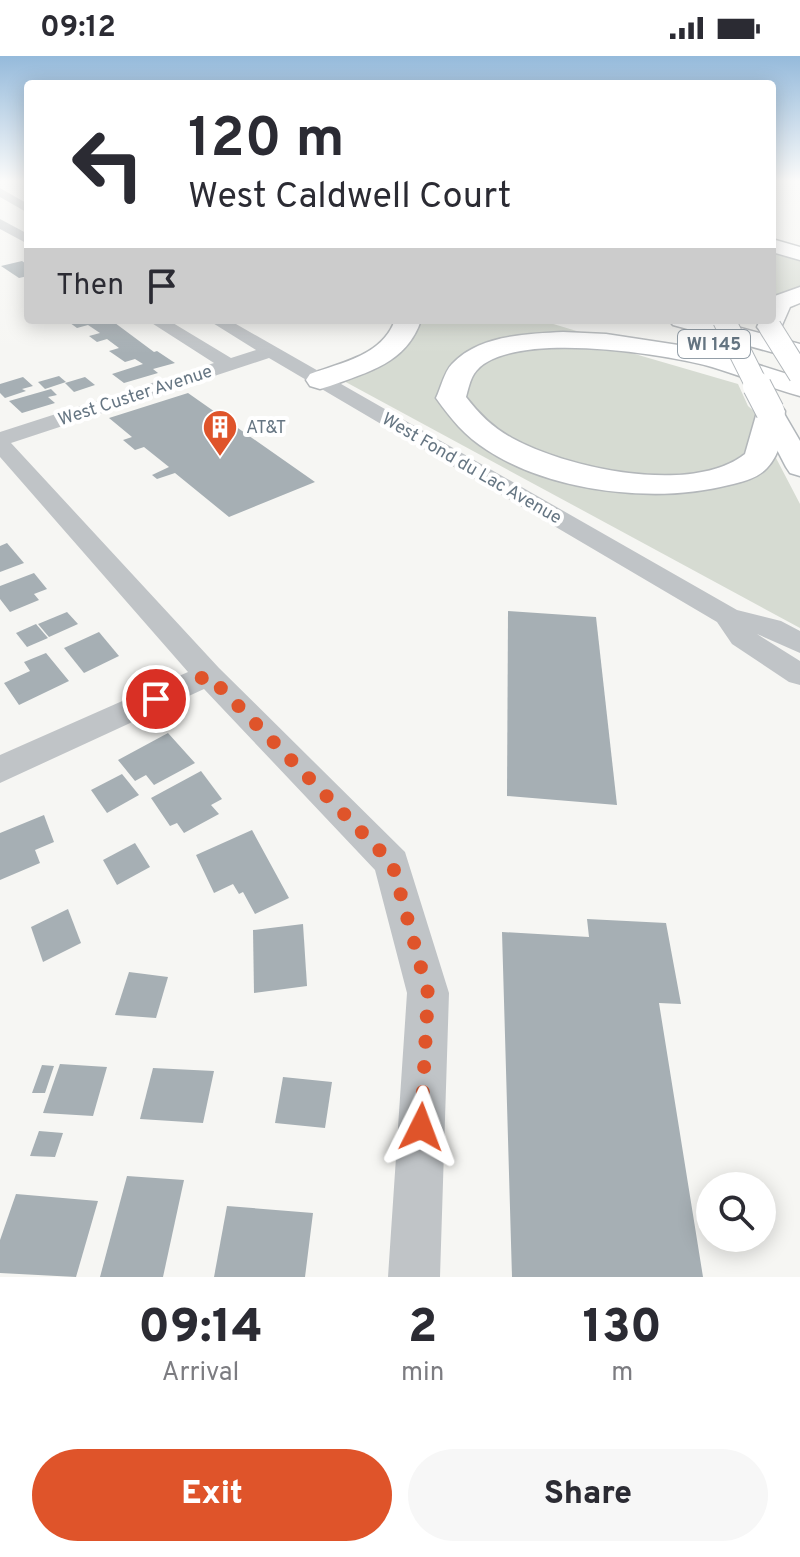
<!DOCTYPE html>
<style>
body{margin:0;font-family:Overpass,sans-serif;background:#f7f7f7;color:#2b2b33;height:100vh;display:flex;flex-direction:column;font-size:30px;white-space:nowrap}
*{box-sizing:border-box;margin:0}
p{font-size:26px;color:#7c7c81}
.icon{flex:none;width:44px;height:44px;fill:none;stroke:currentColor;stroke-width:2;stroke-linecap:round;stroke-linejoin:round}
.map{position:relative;height:1221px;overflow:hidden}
.panel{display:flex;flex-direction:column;background:#fff;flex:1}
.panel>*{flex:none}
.top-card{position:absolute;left:24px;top:24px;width:752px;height:244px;border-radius:8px;box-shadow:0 4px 20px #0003;background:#fff;color:#2b2b33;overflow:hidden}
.tools{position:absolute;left:696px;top:1116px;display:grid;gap:16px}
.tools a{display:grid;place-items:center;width:80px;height:80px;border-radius:50%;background:#fff;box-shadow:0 4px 20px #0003;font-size:40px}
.pin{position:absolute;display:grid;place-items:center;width:68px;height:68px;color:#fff;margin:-34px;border:4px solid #fff;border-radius:50%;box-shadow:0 2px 8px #0007}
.me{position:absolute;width:88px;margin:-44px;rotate:3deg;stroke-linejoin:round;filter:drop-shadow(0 0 6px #0008)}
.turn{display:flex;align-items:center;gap:28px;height:168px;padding:0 32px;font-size:36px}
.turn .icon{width:104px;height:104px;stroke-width:2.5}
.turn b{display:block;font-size:56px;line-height:68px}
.then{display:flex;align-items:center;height:76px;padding:0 32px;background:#0003;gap:16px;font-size:30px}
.eta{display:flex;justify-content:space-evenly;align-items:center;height:136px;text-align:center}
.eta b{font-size:48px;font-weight:800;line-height:56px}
.button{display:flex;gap:16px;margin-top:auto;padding:16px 32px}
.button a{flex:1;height:92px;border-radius:48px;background:#df542a;color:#fff;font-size:32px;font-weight:800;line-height:92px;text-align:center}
.button a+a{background:#f7f7f7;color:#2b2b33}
.status{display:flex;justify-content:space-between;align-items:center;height:56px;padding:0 40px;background:#fff;direction:ltr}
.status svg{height:22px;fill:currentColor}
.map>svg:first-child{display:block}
</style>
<div class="status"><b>09:12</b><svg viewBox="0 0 49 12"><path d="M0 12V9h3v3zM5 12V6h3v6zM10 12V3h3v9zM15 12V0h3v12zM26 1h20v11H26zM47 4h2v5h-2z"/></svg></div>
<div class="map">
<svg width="800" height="1221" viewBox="0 0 800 1221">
<rect width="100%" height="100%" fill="#f6f6f3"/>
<g fill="#d6dbd2">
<polygon points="772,191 800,200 800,233 772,243"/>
<polygon points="414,264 540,264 590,279 565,279 446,318 484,382 656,432 776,402 800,448 800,572 342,324"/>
<path d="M597,287l141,41 10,22 9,8 -6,34c-61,52 -164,27 -229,-4 -8,-5 -19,-8 -27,-14 -13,-10 -23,-24 -35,-35l8,-25 26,-17z"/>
</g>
<g fill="#a6afb4">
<polygon points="22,205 28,209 28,220 19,222 1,210"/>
<polygon points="66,264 111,264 154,296 157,295 175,307 153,313 158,317 124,327 112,318 143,308 135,303 125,306 109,295 119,292 107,283 97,286 89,280 100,277 88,269 77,272"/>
<polygon points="59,320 66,326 45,333 38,326"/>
<polygon points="23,321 33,330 22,333 26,335 5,342 0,337 0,328"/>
<polygon points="85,321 95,329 74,336 65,327"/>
<polygon points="51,333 57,339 48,341 55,347 22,357 9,345"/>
<polygon points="188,337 315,426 229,461 175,417 157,423 152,419 169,411 144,391 135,394 123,384 132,381 109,362"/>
<polygon points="7,487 24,507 0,516 0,490"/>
<polygon points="34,517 47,533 34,538 39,544 10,556 0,543 0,530"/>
<polygon points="508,555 596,561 617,749 507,740"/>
<polygon points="67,556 78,568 49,581 38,568"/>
<polygon points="36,568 48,582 27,591 16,577"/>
<polygon points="99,576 119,600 84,617 64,592"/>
<polygon points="46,597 69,625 19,649 4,627 30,615 24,606"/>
<polygon points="168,677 195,707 154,729 146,719 135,725 118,704"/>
<polygon points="201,715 222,743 211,749 219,758 184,777 177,767 170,770 151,742"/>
<polygon points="122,718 139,739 107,757 91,734"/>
<polygon points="44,759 54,786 35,794 40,807 0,824 0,777"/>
<polygon points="252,774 289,842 255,858 243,836 239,838 233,828 214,837 196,799"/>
<polygon points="135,787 150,811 117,829 103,804"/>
<polygon points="68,853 81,887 43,906 31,871"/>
<polygon points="587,863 666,867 681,948 659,947 703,1221 512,1221 502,876 589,881"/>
<polygon points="303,868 307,930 254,937 253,874"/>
<polygon points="129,916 168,921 156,962 115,959"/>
<polygon points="60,1008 107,1011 93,1060 43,1057"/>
<polygon points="42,1009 54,1010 45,1037 32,1037"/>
<polygon points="153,1012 214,1015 203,1067 140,1063"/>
<polygon points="283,1021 332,1026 325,1072 275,1067"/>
<polygon points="39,1075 63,1077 55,1101 30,1100"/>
<polygon points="127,1120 184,1124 163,1221 100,1221"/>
<polygon points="16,1138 98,1145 76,1221 0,1217 0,1184"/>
<polygon points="227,1150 313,1157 305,1221 214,1221"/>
</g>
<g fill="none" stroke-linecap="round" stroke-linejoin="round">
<g stroke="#b1b6ba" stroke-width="3">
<polygon id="major" points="770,347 779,349 800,385 800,420 790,417 786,411 757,355 761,349"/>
</g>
<g stroke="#b3b7ba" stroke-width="3">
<g id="highway">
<polygon points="772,183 800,191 800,204 772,196"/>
<polygon points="800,231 800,247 790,251 779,276 761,276 757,271 760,264 772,264 772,241"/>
<path d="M395,264h26c-14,43 -53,52 -91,66l-10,3 -10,-3 -4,-6 4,-6c32,-12 72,-18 85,-54z"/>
<polygon points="669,264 711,264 800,288 800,304 673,269"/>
<path d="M563,276l43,2 105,16 89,28v18c-30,-8 -58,-20 -88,-29 -46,-13 -209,-39 -238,7 -4,6 -6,16 -8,23 13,17 27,31 46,41 54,30 180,58 233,16l14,-49 11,-3 11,3 4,6c-2,20 -3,41 -18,57 -9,10 -25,14 -38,17 -73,19 -178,7 -242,-35 -22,-14 -36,-31 -51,-52 5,-10 8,-26 16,-34 27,-29 74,-30 111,-32z"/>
</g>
</g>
<g fill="#c0c4c7" fill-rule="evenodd">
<polygon points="0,132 28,148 28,157 0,141"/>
<polygon points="0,163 28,178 28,188 0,173"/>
<polygon points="147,264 168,264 231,302 256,294 208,264 229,264 737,554 781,565 800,575 800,597 757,578 800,605 800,629 789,626 732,588 717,566 269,302 11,387 219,612 405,796 449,937 440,1221 388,1221 407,937 375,814 204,633 0,727 0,699 188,616 0,401 0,376 214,307"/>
</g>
<use href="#major" fill="#fff" fill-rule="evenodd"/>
<use href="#highway" fill="#fff" fill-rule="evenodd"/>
<g stroke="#b1b6ba" stroke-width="24" stroke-linecap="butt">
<g id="major-bridge-far1">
<polyline points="724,264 758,332"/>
<polyline points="770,271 800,319"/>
</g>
</g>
<g stroke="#b1b6ba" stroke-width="30" stroke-linecap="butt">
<polyline id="major-bridge" points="757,330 770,355"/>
</g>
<use href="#major-bridge-far1" stroke="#fff" stroke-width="22"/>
<use href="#major-bridge" stroke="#fff" stroke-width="28"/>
</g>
<linearGradient id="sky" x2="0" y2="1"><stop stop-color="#95badb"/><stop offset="0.42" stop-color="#fbfbfa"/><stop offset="1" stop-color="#fbfbfa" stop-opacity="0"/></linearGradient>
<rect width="800" height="297" fill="url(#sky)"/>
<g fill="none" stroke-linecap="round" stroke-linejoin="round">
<polyline stroke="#df542a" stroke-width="14" stroke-dasharray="0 25.2" points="156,643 208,619 392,807 428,937 421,1071"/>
</g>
<defs>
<g id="building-pin" transform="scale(1.8)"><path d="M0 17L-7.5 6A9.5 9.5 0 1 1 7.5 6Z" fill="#df542a" stroke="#fff"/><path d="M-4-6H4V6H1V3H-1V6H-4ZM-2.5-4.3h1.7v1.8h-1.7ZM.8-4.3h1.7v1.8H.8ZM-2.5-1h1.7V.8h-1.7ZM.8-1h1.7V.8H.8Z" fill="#fff"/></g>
</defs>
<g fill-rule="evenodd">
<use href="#building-pin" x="220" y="371"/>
</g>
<g text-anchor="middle" stroke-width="8" stroke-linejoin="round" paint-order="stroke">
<rect fill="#fff" stroke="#949fa8" stroke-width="2" x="678" y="274" width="72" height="28" rx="6"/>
<g font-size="18" font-weight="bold" fill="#667683">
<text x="714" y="294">WI 145</text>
</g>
<g font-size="18" fill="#667683" stroke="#fff">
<text transform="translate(135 339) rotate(-18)" y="6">West Custer Avenue</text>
<text transform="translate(472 412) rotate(30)" y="6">West Fond du Lac Avenue</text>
</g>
<g font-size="18" fill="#667683" stroke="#fff" text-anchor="start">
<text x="246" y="377">AT&amp;T</text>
</g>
</g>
</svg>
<div class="tools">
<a><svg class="icon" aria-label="search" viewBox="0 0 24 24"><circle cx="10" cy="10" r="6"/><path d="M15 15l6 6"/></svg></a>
</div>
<div class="pin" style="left:156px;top:643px;background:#d93025"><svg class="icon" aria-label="arrive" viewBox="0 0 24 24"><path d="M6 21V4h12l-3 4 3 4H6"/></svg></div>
<svg class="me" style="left:421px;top:1071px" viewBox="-20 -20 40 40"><path d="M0-17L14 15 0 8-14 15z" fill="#df542a" stroke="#fff" stroke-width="4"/></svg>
<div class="top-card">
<div class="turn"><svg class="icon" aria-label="left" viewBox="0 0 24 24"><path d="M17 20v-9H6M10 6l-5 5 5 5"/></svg><div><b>120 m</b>West Caldwell Court</div></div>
<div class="then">Then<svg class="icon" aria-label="arrive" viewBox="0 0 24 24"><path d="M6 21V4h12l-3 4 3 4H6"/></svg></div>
</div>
</div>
<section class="panel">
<div class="eta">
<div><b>09:14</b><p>Arrival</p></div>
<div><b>2</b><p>min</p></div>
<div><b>130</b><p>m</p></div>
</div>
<div class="button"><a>Exit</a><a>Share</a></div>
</section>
